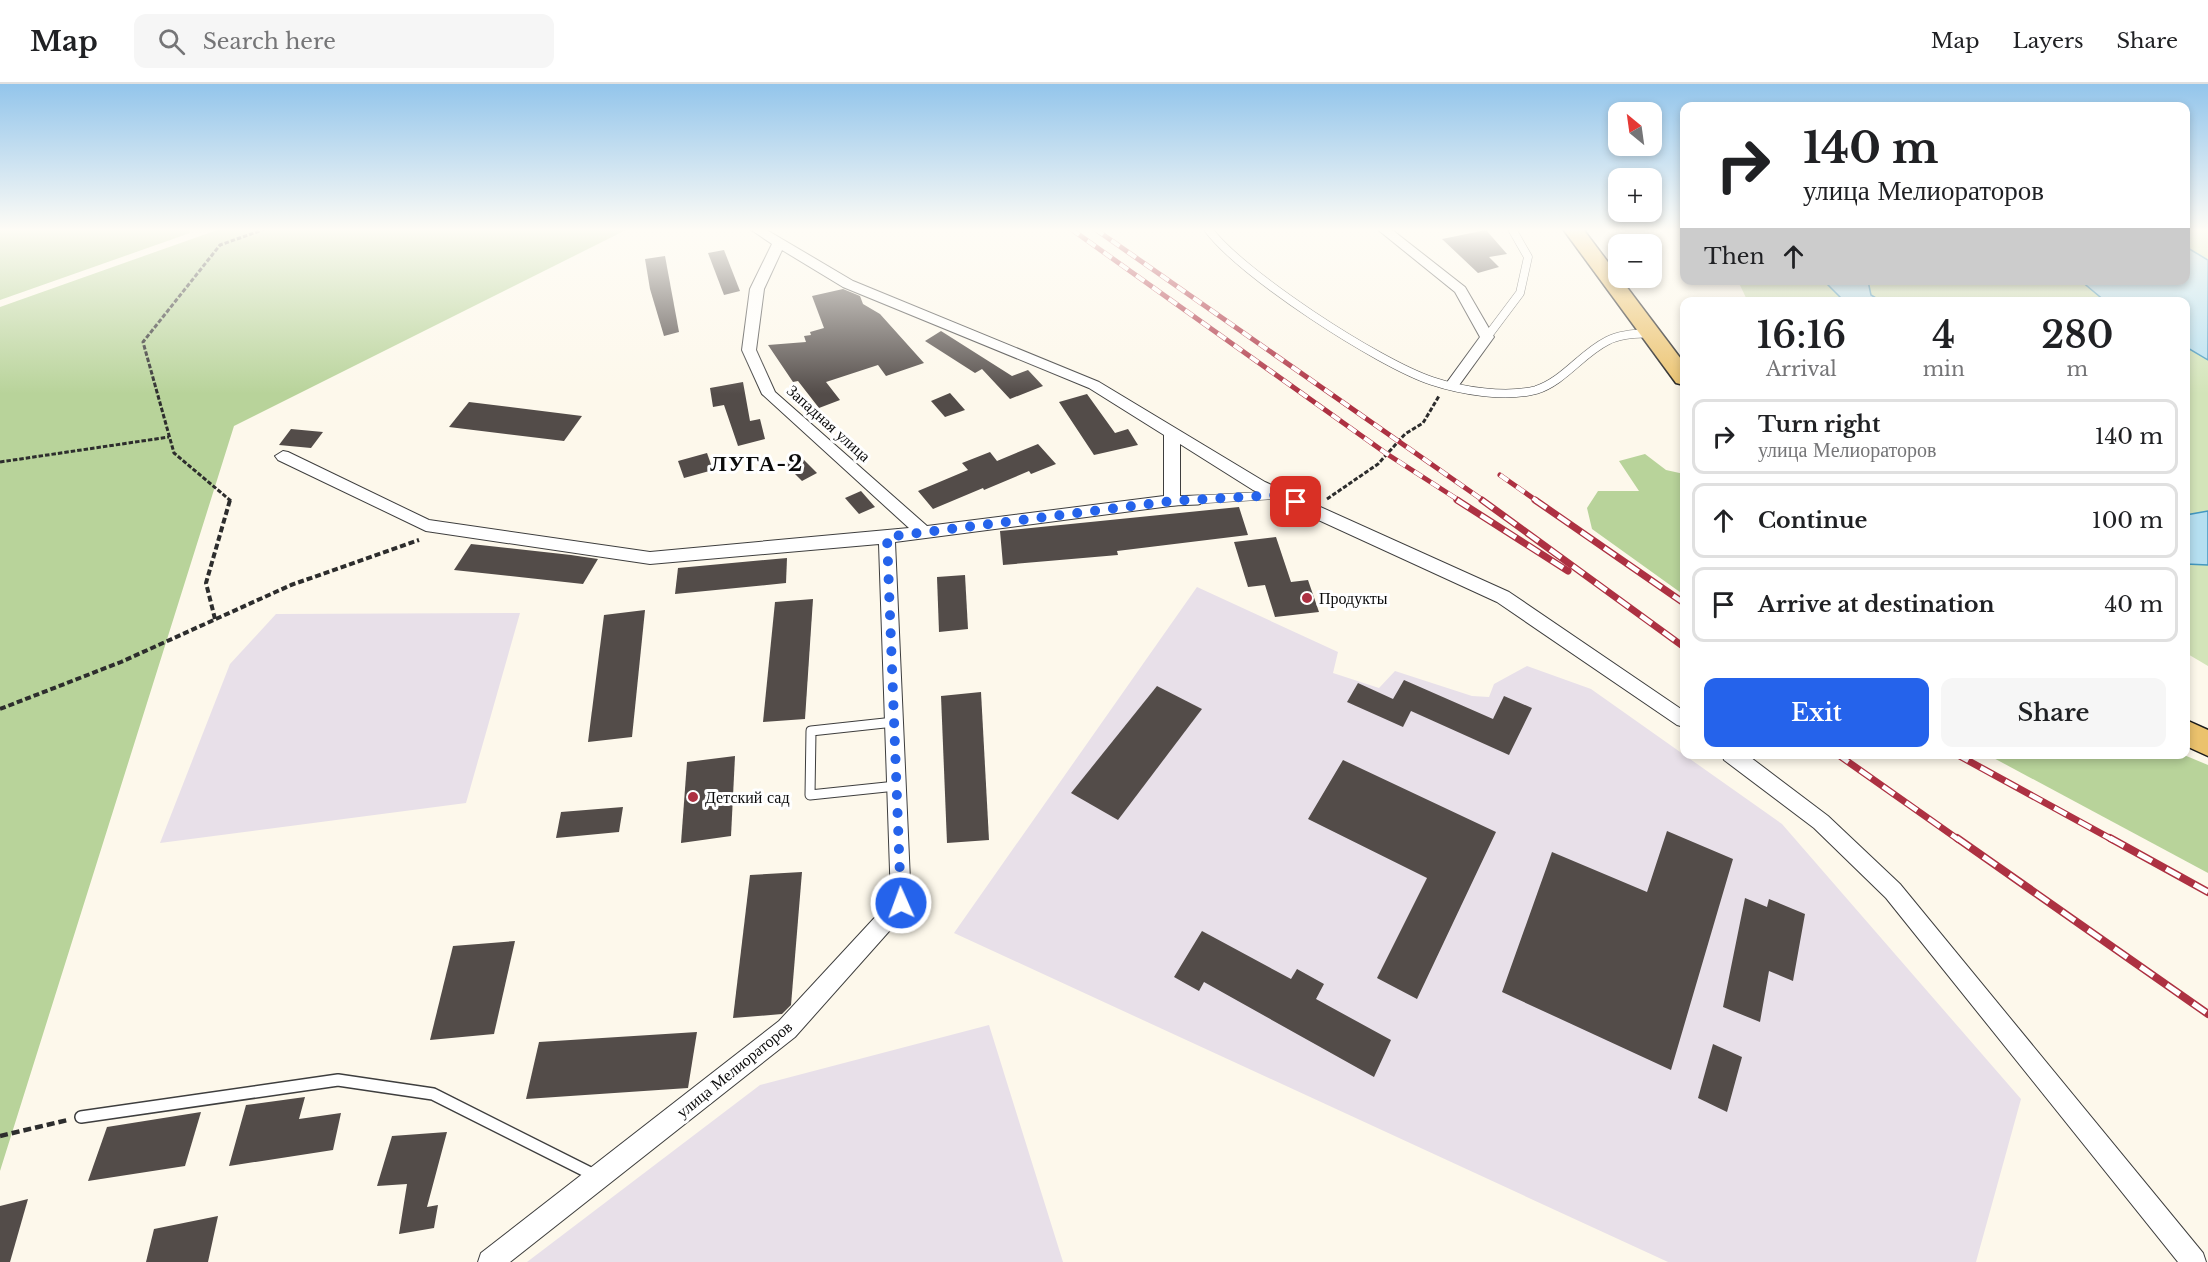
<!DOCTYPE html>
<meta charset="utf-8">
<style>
body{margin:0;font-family:"Libre Baskerville",serif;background:#f6f6f6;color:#202124;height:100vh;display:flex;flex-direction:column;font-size:22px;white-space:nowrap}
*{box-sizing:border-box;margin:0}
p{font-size:20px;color:#757577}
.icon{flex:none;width:33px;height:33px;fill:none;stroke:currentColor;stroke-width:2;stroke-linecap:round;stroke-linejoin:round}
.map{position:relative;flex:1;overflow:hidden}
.details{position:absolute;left:1680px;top:213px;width:510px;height:462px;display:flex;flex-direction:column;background:#fff;border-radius:12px;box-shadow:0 3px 9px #0003}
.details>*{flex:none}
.guide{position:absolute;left:1680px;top:18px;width:510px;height:183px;border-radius:12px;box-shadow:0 3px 9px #0003;background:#fff;color:#202124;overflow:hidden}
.needle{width:39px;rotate:331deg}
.buttons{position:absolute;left:1608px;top:18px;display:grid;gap:12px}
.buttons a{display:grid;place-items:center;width:54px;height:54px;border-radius:12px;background:#fff;box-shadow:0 3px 9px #0003;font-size:30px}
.pin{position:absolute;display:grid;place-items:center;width:51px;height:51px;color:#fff;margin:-26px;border-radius:12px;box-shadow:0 3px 9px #0006}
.me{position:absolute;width:66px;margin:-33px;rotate:358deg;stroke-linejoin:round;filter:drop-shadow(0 0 4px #0008)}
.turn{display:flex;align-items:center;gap:21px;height:126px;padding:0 24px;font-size:27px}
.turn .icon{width:78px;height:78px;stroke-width:2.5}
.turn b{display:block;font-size:42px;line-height:51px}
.then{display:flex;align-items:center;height:57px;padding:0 24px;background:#0003;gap:12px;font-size:22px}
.eta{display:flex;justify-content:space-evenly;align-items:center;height:102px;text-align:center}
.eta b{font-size:36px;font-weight:600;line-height:42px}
.primary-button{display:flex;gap:12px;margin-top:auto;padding:12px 24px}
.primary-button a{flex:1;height:69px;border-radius:12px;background:#2563eb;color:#fff;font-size:24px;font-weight:600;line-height:69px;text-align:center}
.primary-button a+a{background:#f6f6f6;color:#202124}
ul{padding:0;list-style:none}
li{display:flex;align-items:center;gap:18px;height:75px;margin:0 12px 9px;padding:0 12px;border:3px solid #e0e0e0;border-radius:12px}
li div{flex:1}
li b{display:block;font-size:22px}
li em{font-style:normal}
header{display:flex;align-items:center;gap:36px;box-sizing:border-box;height:84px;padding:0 30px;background:#fff;border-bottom:2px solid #e0e0e0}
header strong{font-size:28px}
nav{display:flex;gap:33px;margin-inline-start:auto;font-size:21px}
.search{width:420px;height:54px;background:#f6f6f6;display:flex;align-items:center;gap:15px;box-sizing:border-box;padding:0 21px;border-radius:12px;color:#757577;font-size:22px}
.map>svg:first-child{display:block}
</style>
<header>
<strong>Map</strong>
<div class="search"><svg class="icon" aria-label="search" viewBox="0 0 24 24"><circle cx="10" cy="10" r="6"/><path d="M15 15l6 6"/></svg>Search here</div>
<nav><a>Map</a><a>Layers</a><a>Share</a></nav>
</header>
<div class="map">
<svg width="2208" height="1178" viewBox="0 0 2208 1178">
<rect width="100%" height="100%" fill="#fdf8eb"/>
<g fill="#e8e0e9">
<polygon points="1197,503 1338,568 1333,589 1379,604 1395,587 1472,612 1489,613 1494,600 1527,582 1591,605 1782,740 2021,1015 1976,1178 1668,1178 954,849"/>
<polygon points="520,529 466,719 160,759 230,580 276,530"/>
<polygon points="989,941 1063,1178 527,1178 760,1001"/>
</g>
<polygon fill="#d3e4b9" points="2186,145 2208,145 2208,582 2186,569 2186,218 1748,218 1738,197 2186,196"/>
<g fill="#b8d39a">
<polygon points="0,145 189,145 190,149 0,216"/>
<polygon points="220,145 628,145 234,342 0,1087 0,223"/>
<polygon points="1645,370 1666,386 1684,390 1684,511 1592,445 1587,424 1598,407 1639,407 1619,377"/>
<polygon points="2184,671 2208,681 2208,789 1988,671"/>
</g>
<g fill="#b5dff0" stroke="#4398c0" stroke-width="1.5">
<polygon points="2186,163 2208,176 2208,276 2186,263 2186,218 2105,217 2081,197 2186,196"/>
<polygon points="1824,197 1868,197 1871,211 1881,217 1844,217"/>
<polygon points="2208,427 2208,481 2186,480 2186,431"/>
</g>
<g fill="#534c49">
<polygon points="1486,146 1507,170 1489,173 1499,183 1478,189 1442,155"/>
<polygon points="724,166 740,207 724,211 708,169"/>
<polygon points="665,172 679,248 664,252 650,205 645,175"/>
<polygon points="843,205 860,212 863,220 880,230 924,279 886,292 878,281 826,298 840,316 819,324 798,297 793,298 768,261 806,258 804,252 811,251 810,248 824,244 812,212"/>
<polygon points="941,247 1012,292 1028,286 1043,302 1010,315 982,285 975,289 925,257"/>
<polygon points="743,298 750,337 760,335 765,355 738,362 724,321 713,323 710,304"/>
<polygon points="950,309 965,326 945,333 931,317"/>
<polygon points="1087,310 1115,349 1128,345 1138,361 1094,371 1059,318"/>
<polygon points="469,318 582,332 564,357 449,343"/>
<polygon points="291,345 323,348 311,364 279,361"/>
<polygon points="1038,360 1056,380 1031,390 1029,387 984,406 983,404 933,425 918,407 968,386 962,379 990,368 997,377"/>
<polygon points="707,369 713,386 684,394 678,377"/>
<polygon points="799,371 817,389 802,397 784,379"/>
<polygon points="861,407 875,423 859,430 845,414"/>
<polygon points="1239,423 1248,451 1117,467 1118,471 1003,481 1000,447"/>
<polygon points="1276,453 1291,498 1308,496 1319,528 1275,533 1265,501 1248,503 1234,458"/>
<polygon points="471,460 571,471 598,475 583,500 454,486"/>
<polygon points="787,474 786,499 675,510 678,484"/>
<polygon points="965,491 968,545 939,548 937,493"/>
<polygon points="813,515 805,635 763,638 775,518"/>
<polygon points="645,526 632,653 588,658 604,531"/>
<polygon points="1404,596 1493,635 1504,612 1532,624 1509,671 1411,627 1403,643 1347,618 1358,599 1393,615"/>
<polygon points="1157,602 1202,625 1118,736 1071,709"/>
<polygon points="981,608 989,756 947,759 941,612"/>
<polygon points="735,672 731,752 681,759 687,678"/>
<polygon points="1343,676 1496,748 1417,915 1377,894 1427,794 1308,735"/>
<polygon points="623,723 619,748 556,754 561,728"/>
<polygon points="1667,747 1733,775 1671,986 1502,908 1552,768 1647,808"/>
<polygon points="802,788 791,921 782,930 733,934 750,791"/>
<polygon points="1745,814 1767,823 1769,815 1805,830 1793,897 1769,887 1760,938 1723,923"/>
<polygon points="1202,847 1291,895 1297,885 1324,900 1316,915 1391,956 1374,993 1204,898 1199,907 1174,893"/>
<polygon points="515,857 494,950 430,956 453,862"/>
<polygon points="697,948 688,1004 526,1015 539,958"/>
<polygon points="1713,960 1742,973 1727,1028 1698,1014"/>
<polygon points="305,1013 299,1035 341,1029 333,1066 229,1082 246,1021"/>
<polygon points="201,1028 185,1082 88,1097 107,1043"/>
<polygon points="447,1048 427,1123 438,1121 434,1144 399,1150 407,1100 377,1102 392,1052"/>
<polygon points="28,1115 10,1178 0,1178 0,1122"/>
<polygon points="218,1132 208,1178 146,1178 154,1145"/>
</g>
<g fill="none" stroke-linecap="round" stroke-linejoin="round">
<g stroke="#3e3e3e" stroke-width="9">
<g id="lane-far2">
<path d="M1208,145c33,45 170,134 224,152 30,10 74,17 104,9 28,-9 45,-36 71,-49 13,-7 29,-7 44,-8"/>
<polyline points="1487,253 1520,209 1528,173 1512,145"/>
<polyline points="1172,417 1278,411"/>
</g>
</g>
<g stroke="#3e3e3e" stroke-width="11">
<g id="lane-far1">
<polyline points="1172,417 1198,416"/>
<polyline points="894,638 811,647 810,711 896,702"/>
</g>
</g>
<g stroke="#3e3e3e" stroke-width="14">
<polyline id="lane" points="81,1033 338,996 433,1010 596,1092"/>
</g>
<g stroke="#3e3e3e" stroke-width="2">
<g id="street">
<path d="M750,145h15l88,52 246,101 166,100 244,110 175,119v16l-7,-2 -180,-123 -244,-112 -73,-46v57l-2,4 -283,37 16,361 -3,7 -113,127 -285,225h-32l3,-9 298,-232 112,-121 -12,-356 -229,20 -224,-33 -148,-71 -3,-4 8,-5 5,1 141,68 221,32 259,-24 -147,-134 -20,-44 8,-61 22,-45zM782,166l61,37 246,101 75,47v61l-237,30 -152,-134 -19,-42 8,-61z"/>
<polygon points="1377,145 1391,145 1465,203 1494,253 1457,304 1447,304 1445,301 1480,253 1455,208"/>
<polygon points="1722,670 1746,670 1828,732 1900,800 2203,1169 2206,1178 2178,1178 1886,814 1814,744 1724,676"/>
</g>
</g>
<g stroke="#1c1c1c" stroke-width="3">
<g id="primary">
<polygon points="1563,145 1583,145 1684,279 1684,301 1676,299"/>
<polygon points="2186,636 2208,646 2208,672 2186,662"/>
</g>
</g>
<g stroke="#2d2d2d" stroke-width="3" stroke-dasharray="4.5 2" stroke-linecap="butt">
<polyline points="0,378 169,353"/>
<polyline points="1327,415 1378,380 1405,350 1423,339 1439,312"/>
<polyline points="231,417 174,369 143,258 220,161 265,145"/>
</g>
<g stroke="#2d2d2d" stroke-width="4" stroke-dasharray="6 3" stroke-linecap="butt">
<polyline points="215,535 206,499 230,416"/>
<polyline points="0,625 121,578 291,501 419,456"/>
</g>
<polyline stroke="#2d2d2d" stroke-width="4.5" stroke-dasharray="8 4" stroke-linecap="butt" points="0,1052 68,1036"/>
<use href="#lane-far2" stroke="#fff" stroke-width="8"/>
<use href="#lane-far1" stroke="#fff" stroke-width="9"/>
<use href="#lane" stroke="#fff" stroke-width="11"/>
<use href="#street" fill="#fff" fill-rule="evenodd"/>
<use href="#primary" fill="#ebc26d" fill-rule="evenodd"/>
<g stroke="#ad3142" stroke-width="5">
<g id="rail-far2">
<polyline points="1071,145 1387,370 1460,417"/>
<polyline points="1095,145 1484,417"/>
<polyline points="1500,391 1537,417"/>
</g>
</g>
<g stroke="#ad3142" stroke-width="7">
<g id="rail-far1">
<polyline points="1457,416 1568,487"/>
<polyline points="1482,416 1684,563"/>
<polyline points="1535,416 1684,519"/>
<polyline points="1837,670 1959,756"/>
<polyline points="1956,670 2113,756"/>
</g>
</g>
<g stroke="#ad3142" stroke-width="8">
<g id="rail">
<polyline points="1957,754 2208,930"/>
<polyline points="2110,754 2208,808"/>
</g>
</g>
<use href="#rail-far2" stroke="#fff" stroke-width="4" stroke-dasharray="10" stroke-linecap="butt"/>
<use href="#rail-far1" stroke="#fff" stroke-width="4.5" stroke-dasharray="14" stroke-linecap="butt"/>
<use href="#rail" stroke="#fff" stroke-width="5" stroke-dasharray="16" stroke-linecap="butt"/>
</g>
<linearGradient id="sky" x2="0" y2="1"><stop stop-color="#93c5eb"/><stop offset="0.47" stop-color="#fefcf6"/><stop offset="1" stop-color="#fefcf6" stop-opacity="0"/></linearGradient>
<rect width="2208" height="310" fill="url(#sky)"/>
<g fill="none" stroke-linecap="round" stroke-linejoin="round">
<polyline stroke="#2563eb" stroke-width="10" stroke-dasharray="0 18" points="901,819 887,453 1172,417 1280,411 1296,418"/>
</g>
<g fill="#ad3142" stroke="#fff" stroke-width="2">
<circle cx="1307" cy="514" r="6"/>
<circle cx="693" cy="713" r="6"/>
</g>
<g text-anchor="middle" stroke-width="6" stroke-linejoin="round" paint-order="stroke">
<g font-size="16" fill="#0b0b0b" stroke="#fff">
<text transform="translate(829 339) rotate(42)" y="6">Западная улица</text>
<text transform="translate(734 985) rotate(-39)" y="6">улица Мелиораторов</text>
</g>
<g font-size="16" fill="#0b0b0b" stroke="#fff" text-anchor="start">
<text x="1319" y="520">Продукты</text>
<text x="705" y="719">Детский сад</text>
</g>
<g font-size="22" font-weight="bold" letter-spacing="1.5" fill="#0b0b0b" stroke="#fff">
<text x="757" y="387">ЛУГА-2</text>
</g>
</g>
</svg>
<div class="buttons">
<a><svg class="needle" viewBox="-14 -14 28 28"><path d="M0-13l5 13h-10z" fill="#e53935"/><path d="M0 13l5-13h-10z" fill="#757577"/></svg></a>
<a>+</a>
<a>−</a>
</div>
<div class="pin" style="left:1296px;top:418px;background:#d93025"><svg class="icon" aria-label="arrive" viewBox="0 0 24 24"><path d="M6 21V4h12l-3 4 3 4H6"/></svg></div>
<svg class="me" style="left:901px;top:819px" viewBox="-20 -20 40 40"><circle r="17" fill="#2563eb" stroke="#fff" stroke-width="3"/><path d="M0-11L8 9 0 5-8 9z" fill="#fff"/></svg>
<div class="guide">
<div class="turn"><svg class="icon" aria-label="right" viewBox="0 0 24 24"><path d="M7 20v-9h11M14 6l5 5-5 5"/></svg><div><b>140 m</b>улица Мелиораторов</div></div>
<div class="then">Then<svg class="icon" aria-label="ahead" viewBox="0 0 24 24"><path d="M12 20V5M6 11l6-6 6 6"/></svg></div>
</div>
<section class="details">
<div class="eta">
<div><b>16:16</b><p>Arrival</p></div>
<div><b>4</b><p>min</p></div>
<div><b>280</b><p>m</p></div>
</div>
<ul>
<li><svg class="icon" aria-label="right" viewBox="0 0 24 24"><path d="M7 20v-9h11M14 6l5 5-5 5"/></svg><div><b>Turn right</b><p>улица Мелиораторов</p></div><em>140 m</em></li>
<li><svg class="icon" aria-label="ahead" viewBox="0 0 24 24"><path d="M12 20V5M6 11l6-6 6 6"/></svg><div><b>Continue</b></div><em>100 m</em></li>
<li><svg class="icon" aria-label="arrive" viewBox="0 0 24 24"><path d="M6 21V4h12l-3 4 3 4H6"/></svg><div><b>Arrive at destination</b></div><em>40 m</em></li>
</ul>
<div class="primary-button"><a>Exit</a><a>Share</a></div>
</section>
</div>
